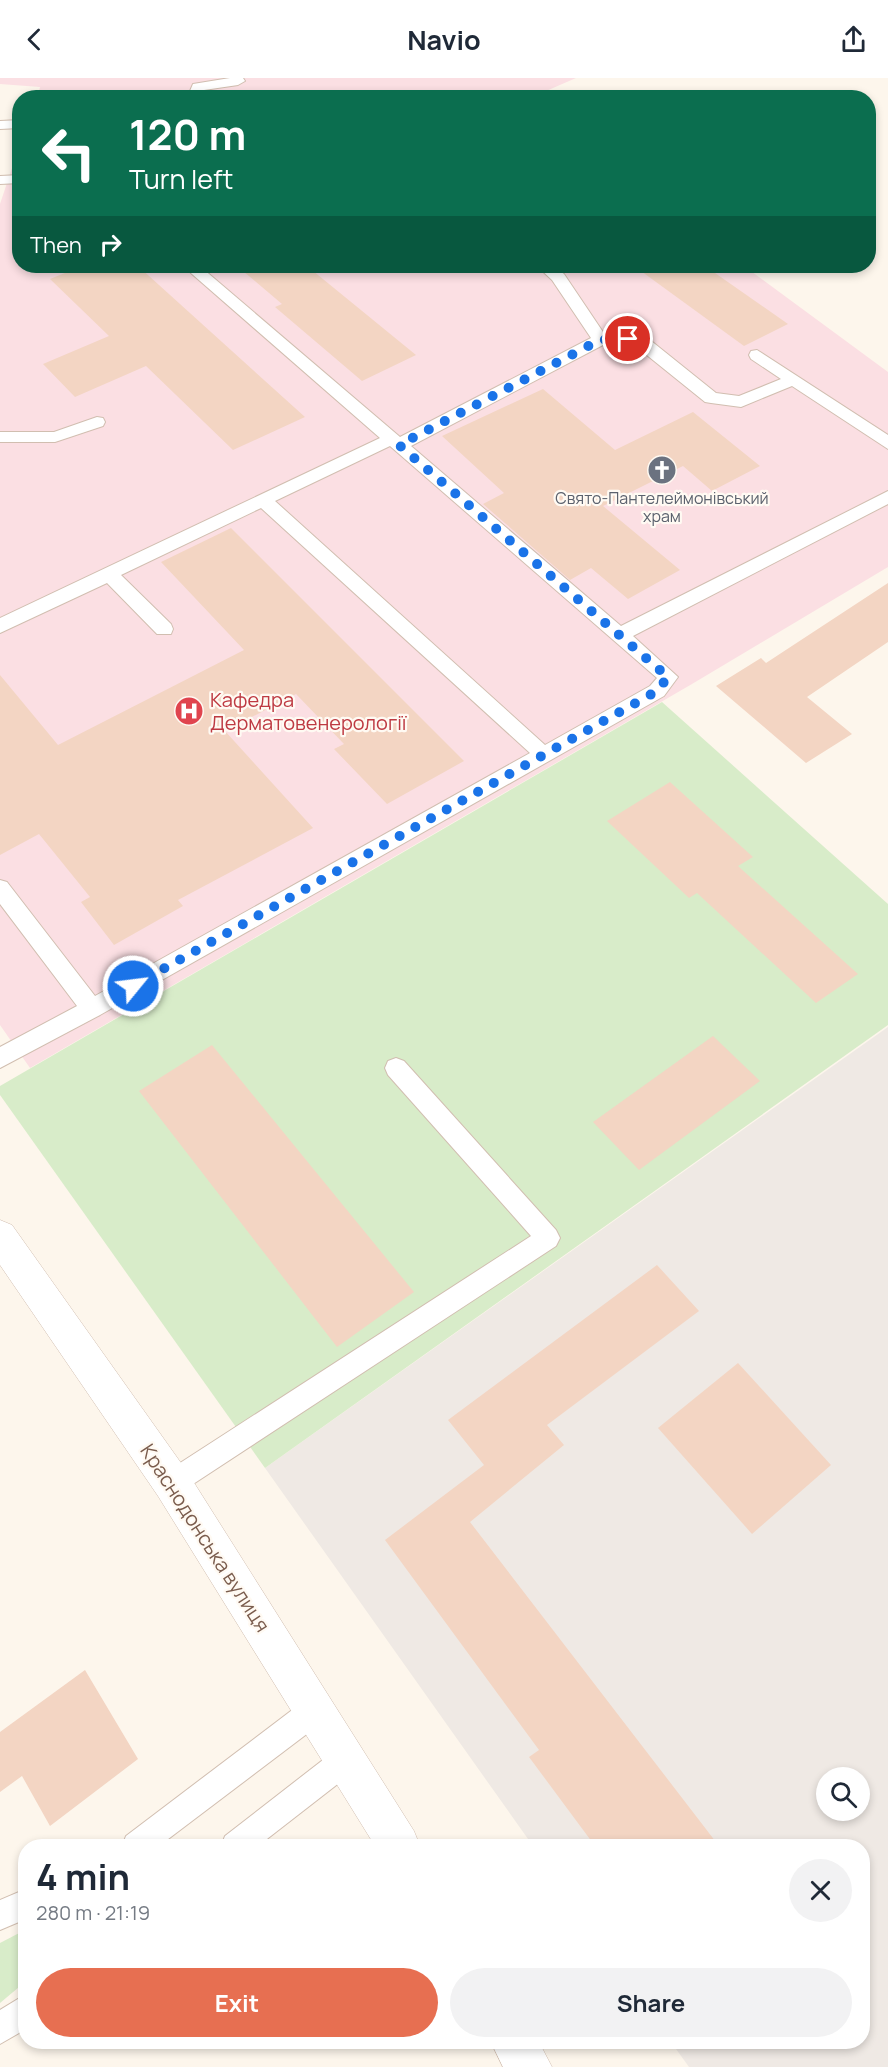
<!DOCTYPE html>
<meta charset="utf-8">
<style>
body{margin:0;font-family:Manrope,sans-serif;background:#f2f2f3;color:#1f2937;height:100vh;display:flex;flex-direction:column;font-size:22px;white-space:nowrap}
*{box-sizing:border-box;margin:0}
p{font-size:20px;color:#747a83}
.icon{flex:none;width:33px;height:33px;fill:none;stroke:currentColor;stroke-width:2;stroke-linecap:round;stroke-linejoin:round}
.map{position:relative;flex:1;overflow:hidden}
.side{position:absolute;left:18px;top:1761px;width:852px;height:210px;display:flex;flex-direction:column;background:#fff;border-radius:24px;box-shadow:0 3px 9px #0003}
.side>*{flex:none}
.top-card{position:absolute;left:12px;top:12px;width:864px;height:183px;border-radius:24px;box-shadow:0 3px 9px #0003;background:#0b6e4f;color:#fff;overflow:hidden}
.controls{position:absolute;left:816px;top:1689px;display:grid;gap:12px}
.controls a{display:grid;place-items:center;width:54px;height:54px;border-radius:50%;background:#fff;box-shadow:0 3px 9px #0003;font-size:30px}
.pin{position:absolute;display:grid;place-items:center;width:51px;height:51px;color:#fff;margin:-26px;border:3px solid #fff;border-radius:50%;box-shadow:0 2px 6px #0007}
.me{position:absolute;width:66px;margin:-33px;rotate:61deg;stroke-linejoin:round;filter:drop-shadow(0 0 4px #0008)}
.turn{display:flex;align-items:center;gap:21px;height:126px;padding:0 18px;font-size:27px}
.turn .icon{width:78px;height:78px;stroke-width:2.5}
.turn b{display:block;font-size:42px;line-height:51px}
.then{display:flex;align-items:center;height:57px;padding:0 18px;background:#0003;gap:12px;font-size:22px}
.round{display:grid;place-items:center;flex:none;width:63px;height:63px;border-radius:32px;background:#f2f2f3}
.headline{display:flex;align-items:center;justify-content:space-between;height:102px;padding:0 18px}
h1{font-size:36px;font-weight:700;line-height:45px}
.cta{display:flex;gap:12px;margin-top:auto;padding:12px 18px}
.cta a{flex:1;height:69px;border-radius:36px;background:#e76f51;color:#fff;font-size:24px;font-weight:700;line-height:69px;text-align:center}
.cta a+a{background:#f2f2f3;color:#1f2937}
header{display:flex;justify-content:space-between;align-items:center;height:78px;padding:0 18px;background:#fff;font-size:27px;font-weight:700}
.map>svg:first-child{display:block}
</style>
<header><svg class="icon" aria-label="back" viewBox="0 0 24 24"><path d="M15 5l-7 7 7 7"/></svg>Navio<svg class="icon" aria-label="share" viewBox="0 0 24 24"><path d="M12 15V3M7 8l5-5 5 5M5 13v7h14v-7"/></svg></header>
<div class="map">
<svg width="888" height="1989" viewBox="0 0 888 1989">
<rect width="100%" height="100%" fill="#fdf6ec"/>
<path fill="#efe9e4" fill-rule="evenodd" d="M888,949v1040h-199l-18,-25h191v-196h-329l-268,-378zM826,1700h34v32h-34z"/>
<g fill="#fbdfe3">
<polygon points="0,0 576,0 530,20 37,20 40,9 0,6"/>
<polygon points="19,69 20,188 744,188 888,294 888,489 692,606 30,990 0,947 0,126"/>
</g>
<g fill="#d8ecc9">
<polygon points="662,624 888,826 888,947 265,1390 0,1017 0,1008"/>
<polygon points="25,1852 25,1904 0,1925 0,1865"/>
</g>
<g fill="#f3d5c3">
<polygon points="82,188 138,188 305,339 233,372 146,288 75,319 43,286 109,258 50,201"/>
<polygon points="237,188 307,188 416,277 362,303 275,229 282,226"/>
<polygon points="634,188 705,188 788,246 744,268"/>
<polygon points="543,311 615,372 693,334 760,388 712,413 683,388 603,428 680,492 628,521 591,490 570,502 483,426 504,415 442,358"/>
<polygon points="231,450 464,683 387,726 334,671 344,666 296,616 225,653 313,750 178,822 183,828 114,867 81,824 90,819 39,756 0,777 0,597 58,667 244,572 161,484"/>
<polygon points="888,505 888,564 807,619 852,656 806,685 716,608 761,580 766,585"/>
<polygon points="670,704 753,779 738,788 858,896 816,925 697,815 689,820 607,743"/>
<polygon points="713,958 760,1003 639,1092 593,1044"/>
<polygon points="212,967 414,1214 337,1269 139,1013"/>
<polygon points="657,1187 699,1233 547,1347 564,1367 470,1444 719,1768 595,1768 529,1679 539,1672 385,1462 484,1387 448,1342"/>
<polygon points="738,1285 831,1387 752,1456 658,1350"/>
<polygon points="85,1592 138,1681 50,1748 22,1698 0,1714 0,1654"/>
</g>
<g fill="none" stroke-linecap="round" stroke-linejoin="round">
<g stroke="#d1beb0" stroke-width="2">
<g id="service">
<polygon points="230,0 243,0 245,3 238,7 204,12 201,20 187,20 193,6"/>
<polygon points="20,42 20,50 0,51 0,43"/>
<polygon points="20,97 20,105 0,106 0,98"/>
<path d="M197,188l5,2 198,169 191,-99 -39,-58 -15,-14h16l11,8 41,61 23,-1 22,6 66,53 23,3 42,-17 -30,-20 -2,-4 2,-4 6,-1 131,85v14l-96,-63 -51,21 -30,-4 -6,-1 -67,-54 -11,-4 -24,1 -192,101 210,180 267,-135v13l-255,132 45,41 -14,19 -564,319 -100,53v-21l77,-41 -77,-102v-24l7,2 88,114 435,-243 -269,-245 -140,67 50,49 2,5 -2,5h-14l-50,-51 -107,50v-15l380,-180 -188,-164 -3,-3zM390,368l267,232 -7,8 -105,59 -270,-244z"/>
<polygon points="97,339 103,340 105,344 103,348 55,364 0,364 0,354 54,354"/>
<polygon points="396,980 404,983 556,1152 560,1160 556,1168 181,1414 172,1418 163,1414 159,1405 163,1396 531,1158 388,997 385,990 388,983"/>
<polygon points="314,1619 324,1623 328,1633 324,1643 159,1768 122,1768 126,1758 304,1623"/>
<polygon points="347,1667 357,1671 361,1681 357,1691 258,1768 221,1768 225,1758 337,1671"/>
<polygon points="26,1811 26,1841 0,1852 0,1822"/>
<polygon points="26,1916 26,1951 0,1966 0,1932"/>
</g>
</g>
<g stroke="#d1beb0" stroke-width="1">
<g id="minor">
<polygon points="0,1142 12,1147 186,1392 414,1753 420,1768 375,1768 158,1418 0,1187"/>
<polygon points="491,1964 539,1964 552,1989 503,1989"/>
</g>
</g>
<use href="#service" fill="#fff" fill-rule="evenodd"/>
<use href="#minor" fill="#fff" fill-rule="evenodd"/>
</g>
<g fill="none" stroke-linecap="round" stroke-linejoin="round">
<polyline stroke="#1a73e8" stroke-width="10" stroke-dasharray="0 18" points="133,908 657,613 668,599 399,367 600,262 628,261"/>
</g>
<defs>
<g id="church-disc" transform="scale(1.5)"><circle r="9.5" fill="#6b7280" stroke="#fffaf3"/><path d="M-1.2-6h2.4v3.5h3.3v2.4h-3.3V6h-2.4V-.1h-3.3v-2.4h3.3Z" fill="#fff"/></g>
<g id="hospital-disc" transform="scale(1.5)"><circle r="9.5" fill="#e0444e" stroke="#fffaf3"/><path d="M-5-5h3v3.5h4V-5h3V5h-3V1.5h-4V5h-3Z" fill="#fff"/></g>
</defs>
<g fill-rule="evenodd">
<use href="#church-disc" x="662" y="392"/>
<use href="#hospital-disc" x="189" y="633"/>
</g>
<g text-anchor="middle" stroke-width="4.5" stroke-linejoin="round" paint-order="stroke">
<g font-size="16" fill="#5b616d" stroke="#fffaf3">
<text x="662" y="426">Свято-Пантелеймонівський<tspan x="662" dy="18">храм</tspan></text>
</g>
<g font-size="20" fill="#be3a42" stroke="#fffaf3" text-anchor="start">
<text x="210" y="629">Кафедра<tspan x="210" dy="23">Дерматовенерології</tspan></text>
</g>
<g font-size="20" fill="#7a5c4d" stroke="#fffaf3">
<text transform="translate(205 1460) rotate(57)" y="7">Краснодонська вулиця</text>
</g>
</g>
</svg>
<div class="controls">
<a><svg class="icon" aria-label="search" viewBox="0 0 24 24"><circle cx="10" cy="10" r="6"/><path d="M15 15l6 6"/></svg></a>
</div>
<div class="pin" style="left:628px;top:261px;background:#d93025"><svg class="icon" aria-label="arrive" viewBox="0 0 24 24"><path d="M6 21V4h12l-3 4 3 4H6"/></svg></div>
<svg class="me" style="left:133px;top:908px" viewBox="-20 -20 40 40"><circle r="17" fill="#1a73e8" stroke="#fff" stroke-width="3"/><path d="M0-11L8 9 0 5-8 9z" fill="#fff"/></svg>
<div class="top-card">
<div class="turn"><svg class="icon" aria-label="left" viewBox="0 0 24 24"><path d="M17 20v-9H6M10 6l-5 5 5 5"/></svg><div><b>120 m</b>Turn left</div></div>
<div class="then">Then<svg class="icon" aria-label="right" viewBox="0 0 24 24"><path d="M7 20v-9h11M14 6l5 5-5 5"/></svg></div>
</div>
<section class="side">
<div class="headline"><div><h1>4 min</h1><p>280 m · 21:19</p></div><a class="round"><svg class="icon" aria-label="close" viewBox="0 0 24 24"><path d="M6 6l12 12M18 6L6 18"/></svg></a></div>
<div class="cta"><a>Exit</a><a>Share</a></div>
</section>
</div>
